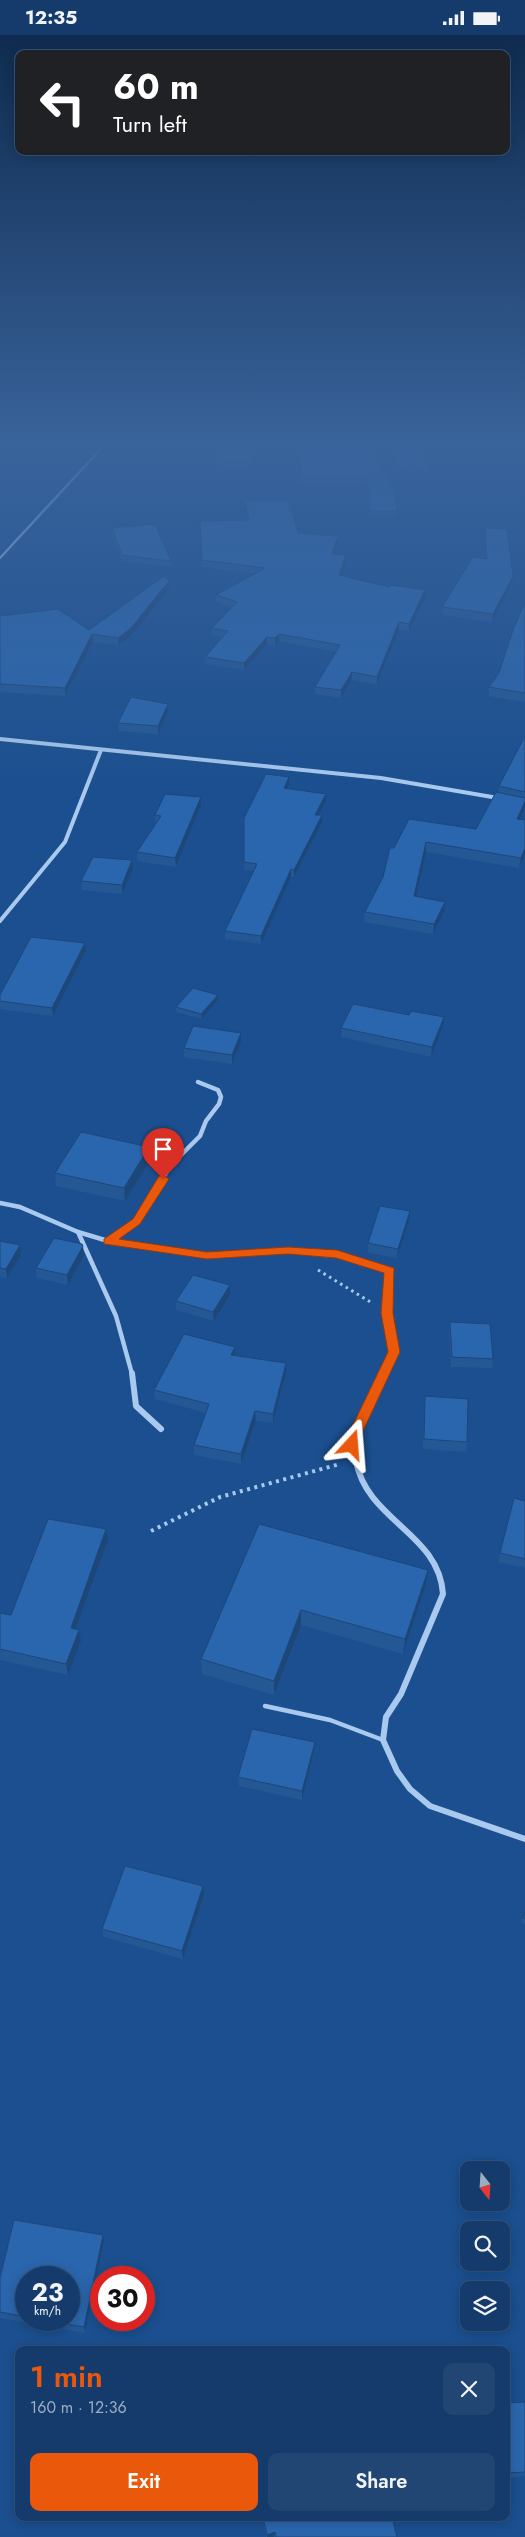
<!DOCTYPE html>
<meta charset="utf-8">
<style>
body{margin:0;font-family:Jost,sans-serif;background:#214673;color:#f1f3f6;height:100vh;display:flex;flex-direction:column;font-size:19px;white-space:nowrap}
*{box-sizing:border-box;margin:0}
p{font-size:16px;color:#9dadc1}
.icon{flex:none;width:28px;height:28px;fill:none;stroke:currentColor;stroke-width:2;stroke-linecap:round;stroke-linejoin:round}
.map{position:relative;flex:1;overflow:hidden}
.details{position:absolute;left:15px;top:2311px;width:495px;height:175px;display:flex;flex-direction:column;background:#143b6b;border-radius:10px;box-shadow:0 2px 12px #0003,0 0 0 1px #33557e}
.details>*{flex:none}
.top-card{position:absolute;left:15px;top:15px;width:495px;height:105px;border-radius:10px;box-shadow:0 2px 12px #0003,0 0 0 1px #33557e;background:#202124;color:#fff;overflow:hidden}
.needle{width:32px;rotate:163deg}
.tools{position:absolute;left:460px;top:2126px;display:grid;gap:10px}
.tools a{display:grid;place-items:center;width:50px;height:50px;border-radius:10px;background:#143b6b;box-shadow:0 2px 12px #0003,0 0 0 1px #33557e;font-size:25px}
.speed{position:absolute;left:15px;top:2231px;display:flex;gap:10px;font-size:25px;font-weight:700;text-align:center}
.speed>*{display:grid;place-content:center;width:65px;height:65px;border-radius:50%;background:#143b6b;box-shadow:0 2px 12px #0003,0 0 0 1px #33557e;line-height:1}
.speed small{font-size:12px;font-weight:400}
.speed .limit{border:8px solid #d22;background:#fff;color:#111}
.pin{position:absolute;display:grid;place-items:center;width:42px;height:42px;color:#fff;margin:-51px -21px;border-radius:50% 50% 50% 0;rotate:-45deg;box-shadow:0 0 5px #0007}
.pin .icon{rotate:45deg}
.me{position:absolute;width:55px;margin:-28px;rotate:19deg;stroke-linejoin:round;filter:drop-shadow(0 0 4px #0008)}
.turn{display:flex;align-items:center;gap:18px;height:105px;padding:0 15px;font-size:22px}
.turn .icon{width:65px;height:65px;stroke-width:2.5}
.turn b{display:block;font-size:35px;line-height:42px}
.round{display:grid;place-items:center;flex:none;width:52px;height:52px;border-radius:10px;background:#214673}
.summary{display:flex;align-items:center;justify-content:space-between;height:85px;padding:0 15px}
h1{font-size:30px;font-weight:600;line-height:38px;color:#ea580c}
.action{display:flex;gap:10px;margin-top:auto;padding:10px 15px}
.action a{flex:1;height:58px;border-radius:10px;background:#ea580c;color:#fff;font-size:20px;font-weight:600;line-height:58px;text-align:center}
.action a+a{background:#214673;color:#f1f3f6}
.status{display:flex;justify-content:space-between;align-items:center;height:35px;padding:0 25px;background:#143b6b;direction:ltr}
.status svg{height:14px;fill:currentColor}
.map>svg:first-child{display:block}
</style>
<div class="status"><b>12:35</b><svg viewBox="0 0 49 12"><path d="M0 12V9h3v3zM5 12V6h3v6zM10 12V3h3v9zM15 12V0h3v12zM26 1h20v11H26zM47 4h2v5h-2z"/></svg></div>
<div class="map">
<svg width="525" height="2502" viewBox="0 0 525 2502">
<rect width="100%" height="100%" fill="#1b4f8f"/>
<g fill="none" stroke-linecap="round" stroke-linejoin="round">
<polyline stroke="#a9c9ee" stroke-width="3" stroke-dasharray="2.5 4" stroke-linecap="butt" points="318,1235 372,1268"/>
<polyline stroke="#a9c9ee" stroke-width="4" stroke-dasharray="3 4.5" stroke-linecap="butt" points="151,1496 220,1462 340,1429"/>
<polyline stroke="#a9c9ee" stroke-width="4.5" points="265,1671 330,1685 383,1705"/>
<polyline stroke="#a9c9ee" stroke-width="2.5" points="0,523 109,405"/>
<g stroke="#a9c9ee" stroke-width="4">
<polyline points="0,704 381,743 498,763"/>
<polyline points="0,886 65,807 101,715"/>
</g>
<g stroke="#a9c9ee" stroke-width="4.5">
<polyline points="0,1168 20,1172 78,1197 108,1206 207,1221 288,1215 337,1219 390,1236 387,1277 394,1317 383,1339"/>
<polyline points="78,1197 116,1281 132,1339"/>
<polyline points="108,1206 137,1186 170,1131 200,1101 206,1086 219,1069 221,1062 218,1055 198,1047"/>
</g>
<g stroke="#a9c9ee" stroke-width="6">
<polyline points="132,1338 136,1371 161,1394"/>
<path d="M384,1338c-10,21 -27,46 -30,70 -1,6 1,12 2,18 11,60 83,72 87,133l-42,100 -15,23 -3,23 14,31 13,18 20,17 95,33"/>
</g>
</g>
<g fill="#245895" fill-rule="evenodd">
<polygon points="229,405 310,405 309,410 363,415 363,405 397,476 397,482 370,481 366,448 300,448 302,411 264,410 249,434 215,431 215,425"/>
<polygon points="390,405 421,405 428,432 428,436 398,437"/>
<polygon points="245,466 298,498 338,501 338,508 334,519 346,527 341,541 389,552 425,555 425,562 409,596 399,595 377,649 352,645 341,663 315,659 315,652 336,617 279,606 275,611 267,609 244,635 205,629 205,622 222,602 212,601 212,593 231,572 216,567 216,560 255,539 202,532 200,486 248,485 246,473"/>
<polygon points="112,493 171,526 172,532 122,526 112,499"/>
<polygon points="485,493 512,548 492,587 442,580 442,572 486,524 485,500"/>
<polygon points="169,554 132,600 118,610 93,607 65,661 0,657 0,581 89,595"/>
<polygon points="525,567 525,667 489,661 489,652 499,638"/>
<polygon points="168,669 168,677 158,699 119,696 118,688"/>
<polygon points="525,701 525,773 520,785 525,785 525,821 519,833 426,817 416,862 445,867 444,877 433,899 364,887 365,877 383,842 394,813 476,794 498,758 499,751"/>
<polygon points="289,742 289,750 288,753 326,766 319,780 322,788 294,842 291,842 261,909 225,904 225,896 254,836 244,835 244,783"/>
<polygon points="201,770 176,832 137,826 137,817 156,789 155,780"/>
<polygon points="132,825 133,834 122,859 82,855 81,846"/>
<polygon points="85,908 86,916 53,981 0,974 0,960"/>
<polygon points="218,960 218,965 202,984 176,977 176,972"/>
<polygon points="409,980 444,982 443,991 431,1022 341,1002 341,993"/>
<polygon points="241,1007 232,1029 184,1022 184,1013"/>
<polygon points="149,1112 150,1125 125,1166 56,1151 55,1138"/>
<polygon points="409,1186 397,1223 368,1218 368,1208"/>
<polygon points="0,1206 20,1210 21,1220 7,1243 0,1242"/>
<polygon points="84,1221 68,1250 37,1243 36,1233"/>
<polygon points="230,1250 230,1260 214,1286 176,1275 176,1266"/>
<polygon points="450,1287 493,1324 492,1333 451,1332 449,1297"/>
<polygon points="235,1321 286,1328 286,1337 273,1388 256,1386 241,1429 194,1420 194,1410 206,1378 155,1364 154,1355"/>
<polygon points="425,1361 467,1407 466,1417 423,1414"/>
<polygon points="525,1466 525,1533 498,1527 500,1518"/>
<polygon points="259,1489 426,1550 403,1619 301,1590 274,1660 202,1639 201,1624"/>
<polygon points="108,1505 76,1594 81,1606 68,1640 0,1625 0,1578 11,1580"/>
<polygon points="315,1707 314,1716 302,1765 239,1751 238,1742"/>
<polygon points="204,1860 183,1924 104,1902 102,1894"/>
<polygon points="525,1877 525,1889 521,1887"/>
<path d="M104,2207l-19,91 -85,-15v-40zM26,2242l43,43h-43z"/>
<polygon points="525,2367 525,2441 506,2443 506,2368"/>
<polygon points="262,2482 392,2482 397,2502 266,2502"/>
</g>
<g fill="#1d4779">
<polygon points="263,405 264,405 264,410 249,434 249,428"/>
<polygon points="338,501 338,508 332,526 332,519"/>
<polygon points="346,520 346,527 339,547 339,540"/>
<polygon points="513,541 512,548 492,587 493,579"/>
<polygon points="169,546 169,554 132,600 118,610 118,603"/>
<polygon points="425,555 425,562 409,596 409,589"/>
<polygon points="399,587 399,595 377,649 377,642"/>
<polygon points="92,599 93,607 65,661 65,653"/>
<polygon points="279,599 279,606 275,611 275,603"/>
<polygon points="267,602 267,609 244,635 244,628"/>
<polygon points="352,637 352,645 341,663 341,655"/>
<polygon points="168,669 168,677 158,699 158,691"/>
<polygon points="289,742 289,750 284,760 284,753"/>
<polygon points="326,759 326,766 315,788 315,780"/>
<polygon points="201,762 201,770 176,832 175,823"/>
<polygon points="525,766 525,773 516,794 517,784"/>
<polygon points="322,780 322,788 294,842 294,835"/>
<polygon points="426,807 426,817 414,872 414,861"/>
<polygon points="525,813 525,821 519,833 521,823"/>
<polygon points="132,825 133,834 122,859 122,850"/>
<polygon points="291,834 291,842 261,909 261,901"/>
<polygon points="445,867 444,877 433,899 434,889"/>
<polygon points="85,908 86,916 53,981 52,973"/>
<polygon points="218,960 218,965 202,984 201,979"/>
<polygon points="444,982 443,991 431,1022 432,1012"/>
<polygon points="241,998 241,1007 232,1029 232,1020"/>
<polygon points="149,1112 150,1125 125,1166 124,1153"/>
<polygon points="410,1176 409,1186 397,1223 398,1214"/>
<polygon points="20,1210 21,1220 7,1243 6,1234"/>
<polygon points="83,1211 84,1221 68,1250 67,1240"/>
<polygon points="230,1250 230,1260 214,1286 213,1277"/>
<polygon points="235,1312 235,1322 231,1320"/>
<polygon points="286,1328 286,1337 273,1388 273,1379"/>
<polygon points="255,1376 256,1386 241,1429 241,1419"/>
<polygon points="106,1494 108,1505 72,1604 71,1593"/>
<polygon points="428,1535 426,1550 403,1619 405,1604"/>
<polygon points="301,1575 301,1590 274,1660 274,1646"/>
<polygon points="79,1595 81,1606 68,1640 66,1629"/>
<polygon points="315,1707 314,1716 302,1765 302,1756"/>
<polygon points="203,1851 204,1860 183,1924 182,1916"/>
<polygon points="103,2200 104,2207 85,2298 84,2292"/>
<polygon points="275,2497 274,2502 267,2502 267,2500"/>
</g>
<g fill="#2a66ad" stroke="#1d4779">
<polygon points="229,405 263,405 249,428 215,425"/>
<polygon points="363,405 393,451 397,476 370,476 367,443 300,443 302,410 364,415"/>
<polygon points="391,405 421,405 428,432 398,433"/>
<polygon points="289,465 298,498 338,501 332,519 346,520 339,540 389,552 391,550 425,555 409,589 399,587 377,642 352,637 341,655 315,652 340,610 279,599 275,603 267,602 244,628 205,622 228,596 212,593 237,567 216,560 265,533 202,525 200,486 249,485 245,466"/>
<polygon points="155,489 171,526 122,520 112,493"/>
<polygon points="485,493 507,494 513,541 493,579 442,572 473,522 487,524"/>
<polygon points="164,541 169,546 131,593 118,603 92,599 65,653 0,649 0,581 58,574 89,595"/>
<polygon points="525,567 525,658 489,652 499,638 512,598"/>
<polygon points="131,662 168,669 158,691 118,688"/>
<polygon points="525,701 525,757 499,751"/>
<polygon points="266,739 289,742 284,753 326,759 315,780 322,780 294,835 291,834 261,901 225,896 257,829 244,827 244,783"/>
<polygon points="496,757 525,763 525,766 517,784 525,785 525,813 521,823 426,807 414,861 445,867 434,889 365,877 383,842 390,813 394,813 409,784 476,794"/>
<polygon points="165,759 201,762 175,823 137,817 161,781 155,780"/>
<polygon points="93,822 132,825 122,850 81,846"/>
<polygon points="31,902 85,908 52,973 0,966 0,960"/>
<polygon points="193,953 218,960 201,979 176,972"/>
<polygon points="353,969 409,980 411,976 444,982 432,1012 341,993"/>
<polygon points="193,991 241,998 232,1020 184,1013"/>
<polygon points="81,1097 149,1112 124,1153 55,1138"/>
<polygon points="380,1171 410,1176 398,1214 368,1208"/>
<polygon points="54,1203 82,1209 83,1211 67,1240 36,1233"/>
<polygon points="0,1206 20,1210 6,1234 0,1233"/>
<polygon points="193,1240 230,1250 213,1277 176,1266"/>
<polygon points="450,1287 490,1289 493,1324 452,1322"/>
<polygon points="184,1299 235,1312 231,1320 286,1328 273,1379 255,1376 241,1419 194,1410 209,1369 154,1355"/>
<polygon points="425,1361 468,1364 467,1407 424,1404"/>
<polygon points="514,1463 525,1466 525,1524 500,1518"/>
<polygon points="48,1484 106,1494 71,1593 79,1595 66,1629 0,1614 0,1578 11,1580"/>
<polygon points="259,1489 428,1535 405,1604 301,1575 274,1646 201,1624"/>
<polygon points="252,1694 315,1707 302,1756 238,1742"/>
<polygon points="125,1831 203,1851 182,1916 102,1894"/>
<polygon points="525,1877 525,1884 523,1883"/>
<polygon points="14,2185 103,2200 84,2292 42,2285 69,2285 69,2242 26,2242 26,2282 0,2277 0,2243"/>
<polygon points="525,2367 525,2437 506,2438 506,2368"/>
<polygon points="263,2482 392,2482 397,2502 276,2502 275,2497 267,2500"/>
</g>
<linearGradient id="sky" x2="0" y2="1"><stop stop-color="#0f2b4f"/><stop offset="0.54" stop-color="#39639b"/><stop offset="1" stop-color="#39639b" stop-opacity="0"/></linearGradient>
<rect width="525" height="756" fill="url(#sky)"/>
<polygon fill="#ea580c" stroke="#983908" points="163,1140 169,1144 140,1189 119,1204 207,1217 288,1212 337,1215 394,1233 393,1278 400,1317 363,1396 357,1413 348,1413 346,1410 350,1396 388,1317 381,1278 384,1238 336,1223 288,1219 207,1224 104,1209 104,1204 133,1184 159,1141"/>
</svg>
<div class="tools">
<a><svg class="needle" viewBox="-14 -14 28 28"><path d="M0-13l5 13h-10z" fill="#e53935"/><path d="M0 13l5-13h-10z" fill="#9dadc1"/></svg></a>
<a><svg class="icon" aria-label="search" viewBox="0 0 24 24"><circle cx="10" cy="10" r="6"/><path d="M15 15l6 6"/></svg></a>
<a><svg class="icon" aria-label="layers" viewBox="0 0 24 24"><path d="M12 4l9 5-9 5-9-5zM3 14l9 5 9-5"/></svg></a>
</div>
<div class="speed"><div>23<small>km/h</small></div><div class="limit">30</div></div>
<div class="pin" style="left:163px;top:1144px;background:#d93025"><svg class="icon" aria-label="arrive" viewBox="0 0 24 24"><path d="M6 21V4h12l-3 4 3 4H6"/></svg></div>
<svg class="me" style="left:352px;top:1410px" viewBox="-20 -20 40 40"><path d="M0-17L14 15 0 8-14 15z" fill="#ea580c" stroke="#fff" stroke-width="4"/></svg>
<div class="top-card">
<div class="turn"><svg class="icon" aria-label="left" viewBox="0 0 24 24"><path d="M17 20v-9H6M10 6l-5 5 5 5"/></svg><div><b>60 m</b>Turn left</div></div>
</div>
<section class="details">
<div class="summary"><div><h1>1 min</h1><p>160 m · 12:36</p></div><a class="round"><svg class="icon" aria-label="close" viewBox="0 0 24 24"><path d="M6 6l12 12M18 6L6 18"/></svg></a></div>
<div class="action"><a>Exit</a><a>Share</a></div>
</section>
</div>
